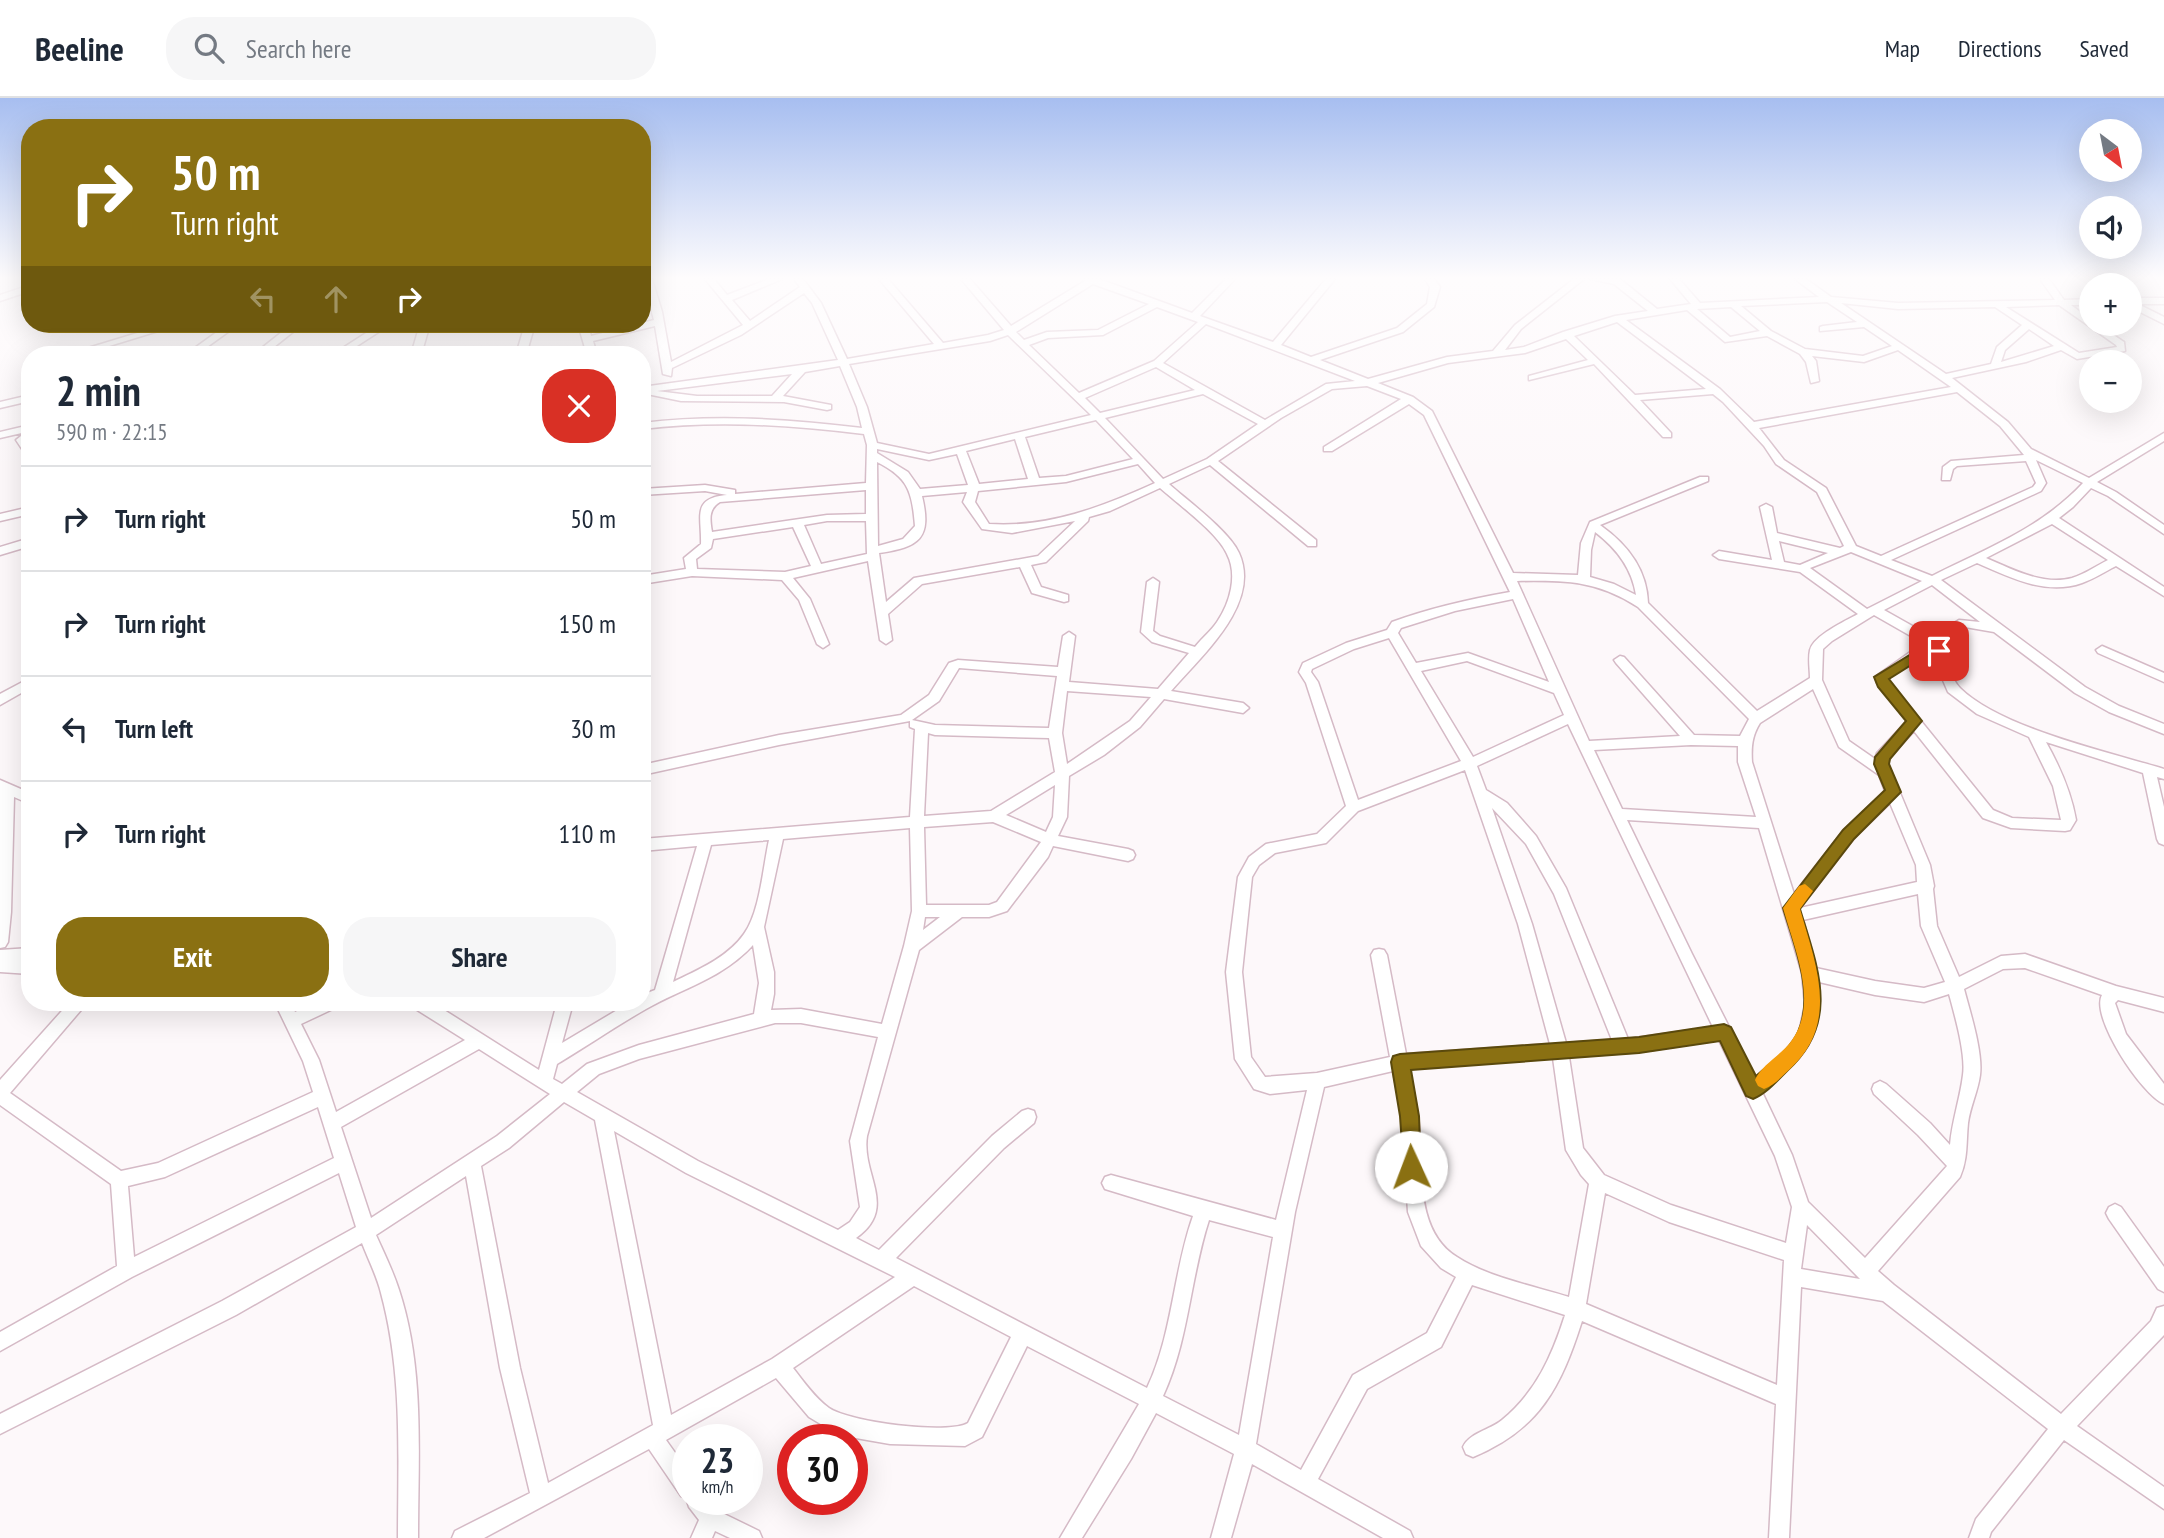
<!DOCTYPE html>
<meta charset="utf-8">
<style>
body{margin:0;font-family:"PT Sans Narrow",sans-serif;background:#f6f6f7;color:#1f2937;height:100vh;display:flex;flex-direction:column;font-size:26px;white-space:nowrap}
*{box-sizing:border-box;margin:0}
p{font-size:23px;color:#747a83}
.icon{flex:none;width:38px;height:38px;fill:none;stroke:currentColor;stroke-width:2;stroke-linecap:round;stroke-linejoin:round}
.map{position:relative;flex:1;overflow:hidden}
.drawer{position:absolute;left:21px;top:248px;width:630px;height:665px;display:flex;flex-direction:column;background:#fff;border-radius:28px;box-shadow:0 7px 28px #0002}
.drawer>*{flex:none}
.guide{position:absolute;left:21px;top:21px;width:630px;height:214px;border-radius:28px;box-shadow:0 7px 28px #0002;background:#8a7012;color:#fff;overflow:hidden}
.needle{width:46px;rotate:148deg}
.tools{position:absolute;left:2079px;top:21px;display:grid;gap:14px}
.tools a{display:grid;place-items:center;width:63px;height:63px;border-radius:50%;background:#fff;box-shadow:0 7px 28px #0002;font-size:35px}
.speed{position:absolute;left:672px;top:1326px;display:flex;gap:14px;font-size:35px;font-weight:700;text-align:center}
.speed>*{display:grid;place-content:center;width:91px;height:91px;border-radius:50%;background:#fff;box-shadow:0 7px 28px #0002;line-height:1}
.speed small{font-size:18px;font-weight:400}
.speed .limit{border:10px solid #d22;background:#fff;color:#111}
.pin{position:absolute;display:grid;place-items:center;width:60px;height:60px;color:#fff;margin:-30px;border-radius:14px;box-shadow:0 4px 10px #0006}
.me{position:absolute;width:77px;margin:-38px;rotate:358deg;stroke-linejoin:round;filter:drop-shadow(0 0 5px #0008)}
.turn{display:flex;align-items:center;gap:24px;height:147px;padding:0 35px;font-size:32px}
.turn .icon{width:91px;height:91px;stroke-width:2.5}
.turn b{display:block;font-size:49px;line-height:60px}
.lanes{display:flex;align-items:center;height:66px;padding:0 35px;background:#0003;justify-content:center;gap:35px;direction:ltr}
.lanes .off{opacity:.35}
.round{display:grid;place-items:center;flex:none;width:74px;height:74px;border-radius:28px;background:#f6f6f7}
.overview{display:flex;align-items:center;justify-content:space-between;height:119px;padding:0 35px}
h1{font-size:42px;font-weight:800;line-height:52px}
.primary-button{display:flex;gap:14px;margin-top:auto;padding:14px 35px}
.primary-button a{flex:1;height:80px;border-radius:28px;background:#8a7012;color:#fff;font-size:28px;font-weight:800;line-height:80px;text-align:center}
.primary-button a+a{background:#f6f6f7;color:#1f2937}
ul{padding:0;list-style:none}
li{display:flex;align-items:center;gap:21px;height:105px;padding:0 35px;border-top:2px solid #e0e1e3}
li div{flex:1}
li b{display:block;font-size:26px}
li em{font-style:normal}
header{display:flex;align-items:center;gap:42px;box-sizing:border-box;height:98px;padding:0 35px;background:#fff;border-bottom:2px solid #e0e1e3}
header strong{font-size:33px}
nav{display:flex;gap:38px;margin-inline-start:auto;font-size:24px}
.search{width:490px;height:63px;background:#f6f6f7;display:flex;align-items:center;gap:18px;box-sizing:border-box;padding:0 24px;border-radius:28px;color:#747a83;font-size:26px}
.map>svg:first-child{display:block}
</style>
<header>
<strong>Beeline</strong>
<div class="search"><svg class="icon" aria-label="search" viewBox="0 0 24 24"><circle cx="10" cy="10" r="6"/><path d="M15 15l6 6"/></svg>Search here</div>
<nav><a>Map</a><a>Directions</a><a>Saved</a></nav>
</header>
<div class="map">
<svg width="2164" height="1440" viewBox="0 0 2164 1440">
<rect width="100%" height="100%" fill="#fdf8fa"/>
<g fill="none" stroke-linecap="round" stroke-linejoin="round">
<g stroke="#d5bac6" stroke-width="3">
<g id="minor">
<path d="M643,181h9l10,33 9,50 72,-37 -38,-46h9l13,16 42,-16h13l-50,21 18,21 50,-34 -6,-8h9l18,24 26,56 87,-15 -55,-65h9l55,64 45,-8 16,-5 -43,-51h9l41,47 74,-45 -2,-2h16l93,34 34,-34h9l-35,37 73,26 53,-63h9l-54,66 30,12 86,-29 30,-24 3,-17 -5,-8h9l6,8 -6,20 -31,25 -83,28 48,19 79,-22 46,-6 22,-26 59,-46h10l-63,50 -16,21 19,-3 39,-15 52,-16 33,-5 -34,-27 -24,-5h30l37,30 34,-5 -21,-25h9l21,24 119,-6 -24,-18h11l25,18 67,6 157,-3 -15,-21h9l15,21 27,-1v6h-20l20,15v4h6l27,18 1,9 -48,8 -16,-9 -35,12 -74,16 56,44 23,27 58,29 75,-45v8l-67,41 19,10 48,33v9l-56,-38 -17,-8 -18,19 -14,11 105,69v9l-48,-30c-12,6 -22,13 -34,17 -36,13 -73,-6 -105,-20l-36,17 144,107 34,19 45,18v10l-55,-22 -34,-19 -81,-61 -29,-5 -25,17c6,13 10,34 20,44 40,40 149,64 204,81v10l-7,-2 7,30v38l-5,-2 -2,-4 -14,-66 -97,-31c14,25 25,50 30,78l-6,10 -5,1 -54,-3 -28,-10 -69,-87 -26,28v5l42,101 4,21 -1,3 4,37 22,51 42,-21 24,-2 91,32 48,12v14l-46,-12 -3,3 11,31 38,50v20c-22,-9 -74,-87 -62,-109l-77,-27 -22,1 -39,20c6,23 19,63 16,86 -2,16 -10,32 -12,48 -2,19 0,36 -8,54l-82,94 16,14 167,129 90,-93 6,-13 7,-2v29l-87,91 87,61v22l-100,-69 -73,92 -2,6h-20l7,-19 72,-90 -165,-128 -82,-14 -12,251h-20l7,-134 -194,-83c-21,66 -42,108 -109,136l-7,-3 -3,-7c6,-14 27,-17 39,-27 34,-28 50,-64 63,-105l-93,-30 -31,62 -74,42 -49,90 92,52 3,7h-30l-131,-74 -21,74h-20l23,-84 -78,-41 -25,46 -49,79h-22l79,-134 -112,-58 -45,91 -17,9 -75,-2 -40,-7 -16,-5 -25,-15 -33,-39 -110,62 22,31v29h21l9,11 41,20 3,7h-32l-15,-7 -3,7h-21l8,-18 -10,-13 -3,-9 -5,-2 -32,-47 -165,89h-32l3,-7 75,-38 -30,-125 -34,-192 -90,59c8,18 17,36 23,55 26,79 19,166 19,248h-20c0,-82 5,-164 -17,-245 -4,-17 -13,-34 -19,-50l-126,72 -236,119v-20l222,-113 134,-74 -17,-54 -207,104 -132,74v-19l117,-66 -6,-82 -111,-79v-25l69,-77h18l-77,90 111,78 37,-8 155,-71 -10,-31 -28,-58h16l4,9 19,-9h23l-2,5 -34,16 18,36 17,52 129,-72 -51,-32 -2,-5h21l106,67 18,-67h16l-11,40 67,-40h13v-8l13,-5 42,-144 -55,5v-12l268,-22 5,-88 -5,-2v-6l-131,24 -137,30v-10l137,-30 122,-20 28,-20 20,-32 9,-3 100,7 5,-31 6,-4 6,4 -6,46 89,7 31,-36 -37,-11 -11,-10 6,-50 6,-4 6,4 -6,49 7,5 35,11c7,-9 16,-16 22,-25 13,-19 21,-47 10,-68 -9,-21 -49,-50 -67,-66l-50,23 -21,6 -1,4 -42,41 -15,3 10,22 27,8v6l-4,1 -32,-9 -12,-26 -98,17 -34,30 4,26 -6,4 -6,-4 -12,-79 -75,17 17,21 19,45 -6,4 -6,-4 -18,-44 -17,-20 -90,-4 -50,8v-8l44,-7 -2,-11 17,-14c1,-27 -10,-46 26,-49l-22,-4 -63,4v-6l63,-4 30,5v4l131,-11 1,-38 -3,-11c-74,-9 -147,-14 -222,-5v-6c74,-9 147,-4 220,5l-5,-21 -17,-41 -35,6 -22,24 48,9v4l-4,1 -43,-8 -103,-1 -39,-8v-6l196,-27 -26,-57 -8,-10 -63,42 -69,33 -1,8 -8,-2 -8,-48 -62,15 4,14h-10l-9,-31h10l3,12 63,-16zM1093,186l56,20 -51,26 -51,2 -23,8 -8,-8zM1827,204l30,20 -34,4 -3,1v4l44,-4 28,19 -29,10 -58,-7 -34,-18 -30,-25zM1841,205l57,6 97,-2 27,18 -25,22 -6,17 -45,10zM2059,207l57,40 1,2 -38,6 -73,-46zM1157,209l41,15 -44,39 -75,32 -50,-48 19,-7 55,-3zM1731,209l29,24 -30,6 -33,-28zM1687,212l38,32 42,-6 33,18 6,8 5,21 8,-2 -3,-20 -4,-5 52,6 34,-12 53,37 -197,35 -34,-33 -94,-69zM1617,224l89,67 -71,6 -61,-59zM1206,226l149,57 -29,3 -61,36 -102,-57zM2029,231l25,17 -53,16 4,-12zM1008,237l83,80 -162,39 -52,-11 -10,-36 -18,-43 141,-23zM1566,241l22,21 -59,16v4l65,-16 69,73h8v-4l-31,-33 73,-6 10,8 41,44 12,18 41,28 27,54 -4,2 -63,-15 -5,-26 -6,-3 -6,3 12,53 -53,-9 -6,4 6,4 81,13 58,42c-13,7 -45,22 -48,36 -2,9 0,19 0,28l-53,33 -109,-108c-1,-34 -21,-59 -48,-78l108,-44v-4h-8l-110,45 -9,21 -3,32 -65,-2 -81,-162 -19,-14 -35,-14 70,-20 77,-10zM1156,269l39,23 -95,23 -15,-15zM792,276l-20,22h-75l-40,-5zM1367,288l34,13 -77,48v4h8l77,-47 15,11 86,177c-40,7 -80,16 -118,30l-5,8 -41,13 -43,20 -4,9 7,11 40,123 -29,28 -51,10 -17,13 -11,20 -12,95 9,87 19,30 16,5 37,-4 -31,130 -165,-45 -6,2 -3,6 3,6 88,27c-20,56 -20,117 -46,172l-251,-130 108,-110 30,-25 2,-6 -2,-6 -6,-2 -6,2 -30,25 -113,114 -23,-12c43,-30 5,-63 11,-102l52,-186 43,-33h27l18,-6 41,-54 5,-11 75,15 5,-2 2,-4 -2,-4 -5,-2 -70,-13 9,-19 2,-41 35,-21 36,-28 24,-28 79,14 6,-5 -6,-5 -72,-12c30,-35 91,-87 68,-138 -10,-22 -51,-52 -70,-69l41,-19 98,81h8v-6l-98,-79 63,-43 51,-29zM1957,294l43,34 24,29 -73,6 -8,6 -1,13h8l3,-11 4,-3 69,-5 10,22 -3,4 -152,69 -25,-10 -30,-58 -42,-28 -25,-32zM1203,296l55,30 -51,35 -44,20 -58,-61zM1096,322l37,39 -67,17 -27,2 -14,-41zM1015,341l13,40 -49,5 -13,-33zM877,351l52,11 28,-6 11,31 -48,4 -12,-17 -31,-19zM2036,362l47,23c-43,46 -96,65 -151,93l-41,-16 150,-69 5,-8zM877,364c32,16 35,30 38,64l-12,13 -25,7zM1138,366l17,19c-53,24 -107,45 -166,41l-14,-22 3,-11 88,-9zM866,392v24l-39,1 -115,17c-2,-12 -4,-23 8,-30zM967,394l-4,10 19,27 30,4 63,-12 -37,35 -124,22 -28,24 -7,-49c41,-6 53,-15 43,-57zM827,423h39l1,33 -46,10 -17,-39zM2052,426l56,36c-12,6 -23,14 -36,18 -29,8 -60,-9 -86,-20zM793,429l18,39 -26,6 -88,-3 -1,-10 15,-11 2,-9zM1595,434c21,16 37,36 41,63l-22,-11 -24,-7 1,-27zM1779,443l49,12 -28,12 -16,-3zM1851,454l71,29 -55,28 -57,-41zM1517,483c47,-1 80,-1 121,26l111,112 -9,17 -46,-1 -70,-78 -4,-1 -6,4 2,3 64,73 -91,5zM1932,487l48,37 -21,-2 -27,17 -48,-27zM1513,501l36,83 -81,-29 -52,10 -18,-30 3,-5 54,-17zM1874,517l49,28 -48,34 2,6 30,38 -30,32 -2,6 -26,-18 -27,-61 1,-31 9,-8zM1389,540l72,123 -103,39 -40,-118 -7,-10 1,-3 42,-20zM1930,552l18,42 29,22 52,23 24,49 8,34 -49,-2 -19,-8 -106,-131zM1467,563l87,32 10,22 -91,42 -52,-86zM959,570l98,8 -8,52 -114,-3 -23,-5 27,-19zM1813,591l26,58 40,28 6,16 -41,39 -50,64 -42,-132c-1,-15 0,-26 8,-39zM1067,593l84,6 -21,24 -63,43 -5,-31zM1568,626l145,303 -85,12 -62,-151 -30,-52 -29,-33 -21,-13 -9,-24zM928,635l7,2 114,3 6,34 -64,39 -67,5zM1691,647l47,1v16l18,55 -134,-8 -28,-59zM1465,672l53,154 32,120 -144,10 -19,-99 -3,-5 -5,-1 -5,1 -3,5 19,102 -73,16 -52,4 -14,-20 -9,-85 10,-95 7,-12 16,-12 51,-10 32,-32zM1055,687l-2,32 -7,15 -40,-17zM1890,705l26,62 1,17 -117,26 54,-70zM1492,710l34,36 28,50 58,146 -46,3 -34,-119zM1627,722l132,8 43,145 3,32 -6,28 -12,17 -32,28 -63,-124zM993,724l48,20 -44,60 -8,3h-63l-2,-78zM910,730l2,83 -8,35 -22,78 -81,-15 -30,1 3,-16v-22l-10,-45 19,-88zM769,742c-6,27 -9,72 -25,94 -16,23 -46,36 -71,48l38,-137zM1918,796l3,32 24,56 -21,6 -49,-7 -59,-13 -13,-48zM925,819h15l-17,13zM753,847l6,38 -5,31 -115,31 -52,19 -25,20 -9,-5 4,-15c30,-18 59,-38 89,-55 37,-21 77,-31 107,-64zM1819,884l56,13 49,7 25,-8c6,22 17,60 14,81 -3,24 -11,46 -13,70l-20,-22 -44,-39 -6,-3 -6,3 -2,5 2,5 44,41 29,31 -82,92 -57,-56 -16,-47 -30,-63c41,-35 62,-52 57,-110zM775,925h26l77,14 -28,104 10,66 -10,15 -12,8 -140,-69 -121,-69 22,-18 40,-15zM1719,942l56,116 17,51 -6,36 -115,-38 -67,-30 -21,-27 -14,-91 70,-5zM479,951l71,45 -53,42 -126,82 -30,-91zM1553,960l13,92 15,25 8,9 -20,113c-35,-11 -82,-20 -112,-40 -45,-28 -33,-95 -39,-140 -2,-16 -6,-32 -9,-48zM1393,973l9,45 6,96 13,34 20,22 15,9 -29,56 -74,42 -52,95 -45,-26 39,-232 29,-125zM564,1004l31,18 58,305 -105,58 -28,-115 -39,-202 28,-18zM318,1009l16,51 -200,99 -6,-71 37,-9zM614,1033l72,42 209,104 -123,82 -101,56zM1605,1095l64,29 115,38 -7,125 -191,-81zM1209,1122l64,17 -34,198 -76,-39c26,-56 27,-118 46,-176zM1807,1127l53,54 -59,-10zM914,1188l97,51 -43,86c-20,12 -119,-1 -139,-15 -14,-10 -25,-26 -36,-40z"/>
<polygon points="30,187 30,193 0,203 0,197"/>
<polygon points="2130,200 2164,200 2164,206 2138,206 2164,219 2164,226 2130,209"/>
<polygon points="167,226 181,226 80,257 65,257"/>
<polygon points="228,226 239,226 196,257 185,257"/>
<polygon points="292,226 303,226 264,257 253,257"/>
<polygon points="380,226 391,226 343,257 332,257"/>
<polygon points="420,226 430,226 421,257 411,257"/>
<polygon points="525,226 535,226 526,257 516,257"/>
<polygon points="30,297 30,303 0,310 0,304"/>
<polygon points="30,327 30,341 27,343 30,347 30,358 26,357 16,342 26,334 0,340 0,334"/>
<polygon points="30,409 30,416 0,423 0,416"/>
<polygon points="30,440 30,448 0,457 0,449"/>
<polygon points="2102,548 2164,575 2164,584 2098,555 2096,552"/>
<polygon points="30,580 30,590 0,607 0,596"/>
<polygon points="0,682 30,695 30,706 14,699 11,814 8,844 5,849 0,850"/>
<polygon points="30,850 30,876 0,874 0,852"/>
<polygon points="2115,1106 2121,1109 2164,1169 2164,1194 2158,1191 2109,1121 2106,1115 2109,1109"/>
</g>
</g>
<use href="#minor" fill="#fff" fill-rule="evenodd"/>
</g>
<linearGradient id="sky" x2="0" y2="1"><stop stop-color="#a7bef0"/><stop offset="0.47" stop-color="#fefcfd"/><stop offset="1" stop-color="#fefcfd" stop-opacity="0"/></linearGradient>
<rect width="2164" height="383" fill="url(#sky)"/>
<path fill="#8a7012" stroke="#5a490c" stroke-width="2" d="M1934,542l10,7v7l-12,-2 -43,27 33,42 -32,38 -1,5 12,28 -47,47 -54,70c18,60 41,113 -13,162 -10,10 -21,23 -34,28l-7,-3 -26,-55 -81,12 -228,17 8,46 2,51 -3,7 -7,3 -7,-3 -4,-58 -9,-54 2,-6 7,-2 239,-17 85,-13 7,3 25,49c14,-13 34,-26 42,-44 17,-38 -4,-87 -15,-124l60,-78 42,-40 -11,-26 1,-7 31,-36 -28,-34 -4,-10z"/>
<path fill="#f59e0b" d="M1805,786l8,7 -13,18c16,56 40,114 -10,160 -8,7 -15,16 -26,20l-6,-3 -3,-6c7,-16 27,-25 37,-40 27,-38 2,-92 -9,-132l16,-22z"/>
</svg>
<div class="tools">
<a><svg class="needle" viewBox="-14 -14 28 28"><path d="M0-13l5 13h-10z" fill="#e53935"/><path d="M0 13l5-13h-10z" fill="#747a83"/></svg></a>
<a><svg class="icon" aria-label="sound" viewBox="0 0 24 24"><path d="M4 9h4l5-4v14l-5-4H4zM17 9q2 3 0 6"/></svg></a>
<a>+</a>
<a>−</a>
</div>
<div class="speed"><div>23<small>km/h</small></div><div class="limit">30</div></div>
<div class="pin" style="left:1939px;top:553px;background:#d93025"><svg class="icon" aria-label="arrive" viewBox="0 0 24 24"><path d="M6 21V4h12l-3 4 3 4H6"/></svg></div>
<svg class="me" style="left:1411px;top:1069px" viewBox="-20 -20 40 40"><circle r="19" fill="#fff"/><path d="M0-13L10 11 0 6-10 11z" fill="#8a7012"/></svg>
<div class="guide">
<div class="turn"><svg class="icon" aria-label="right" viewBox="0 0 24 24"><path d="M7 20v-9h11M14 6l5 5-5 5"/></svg><div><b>50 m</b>Turn right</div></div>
<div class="lanes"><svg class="icon off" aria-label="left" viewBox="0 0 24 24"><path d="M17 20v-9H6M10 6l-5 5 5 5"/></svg><svg class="icon off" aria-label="ahead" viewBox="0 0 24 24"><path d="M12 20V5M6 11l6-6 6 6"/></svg><svg class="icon" aria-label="right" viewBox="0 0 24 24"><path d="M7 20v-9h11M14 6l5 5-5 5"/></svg></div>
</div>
<section class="drawer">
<div class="overview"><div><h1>2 min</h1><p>590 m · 22:15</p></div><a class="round" style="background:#d93025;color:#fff"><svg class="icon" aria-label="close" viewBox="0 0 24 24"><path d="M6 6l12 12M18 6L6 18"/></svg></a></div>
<ul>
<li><svg class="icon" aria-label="right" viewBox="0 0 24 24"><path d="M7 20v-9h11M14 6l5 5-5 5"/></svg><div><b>Turn right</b></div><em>50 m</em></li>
<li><svg class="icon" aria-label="right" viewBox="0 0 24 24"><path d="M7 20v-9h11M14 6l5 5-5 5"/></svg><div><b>Turn right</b></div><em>150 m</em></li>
<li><svg class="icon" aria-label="left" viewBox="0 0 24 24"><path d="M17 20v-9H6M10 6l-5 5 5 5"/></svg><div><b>Turn left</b></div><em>30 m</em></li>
<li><svg class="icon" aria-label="right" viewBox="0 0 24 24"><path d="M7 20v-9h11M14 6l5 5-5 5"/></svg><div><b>Turn right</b></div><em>110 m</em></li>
</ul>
<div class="primary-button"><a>Exit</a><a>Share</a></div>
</section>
</div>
